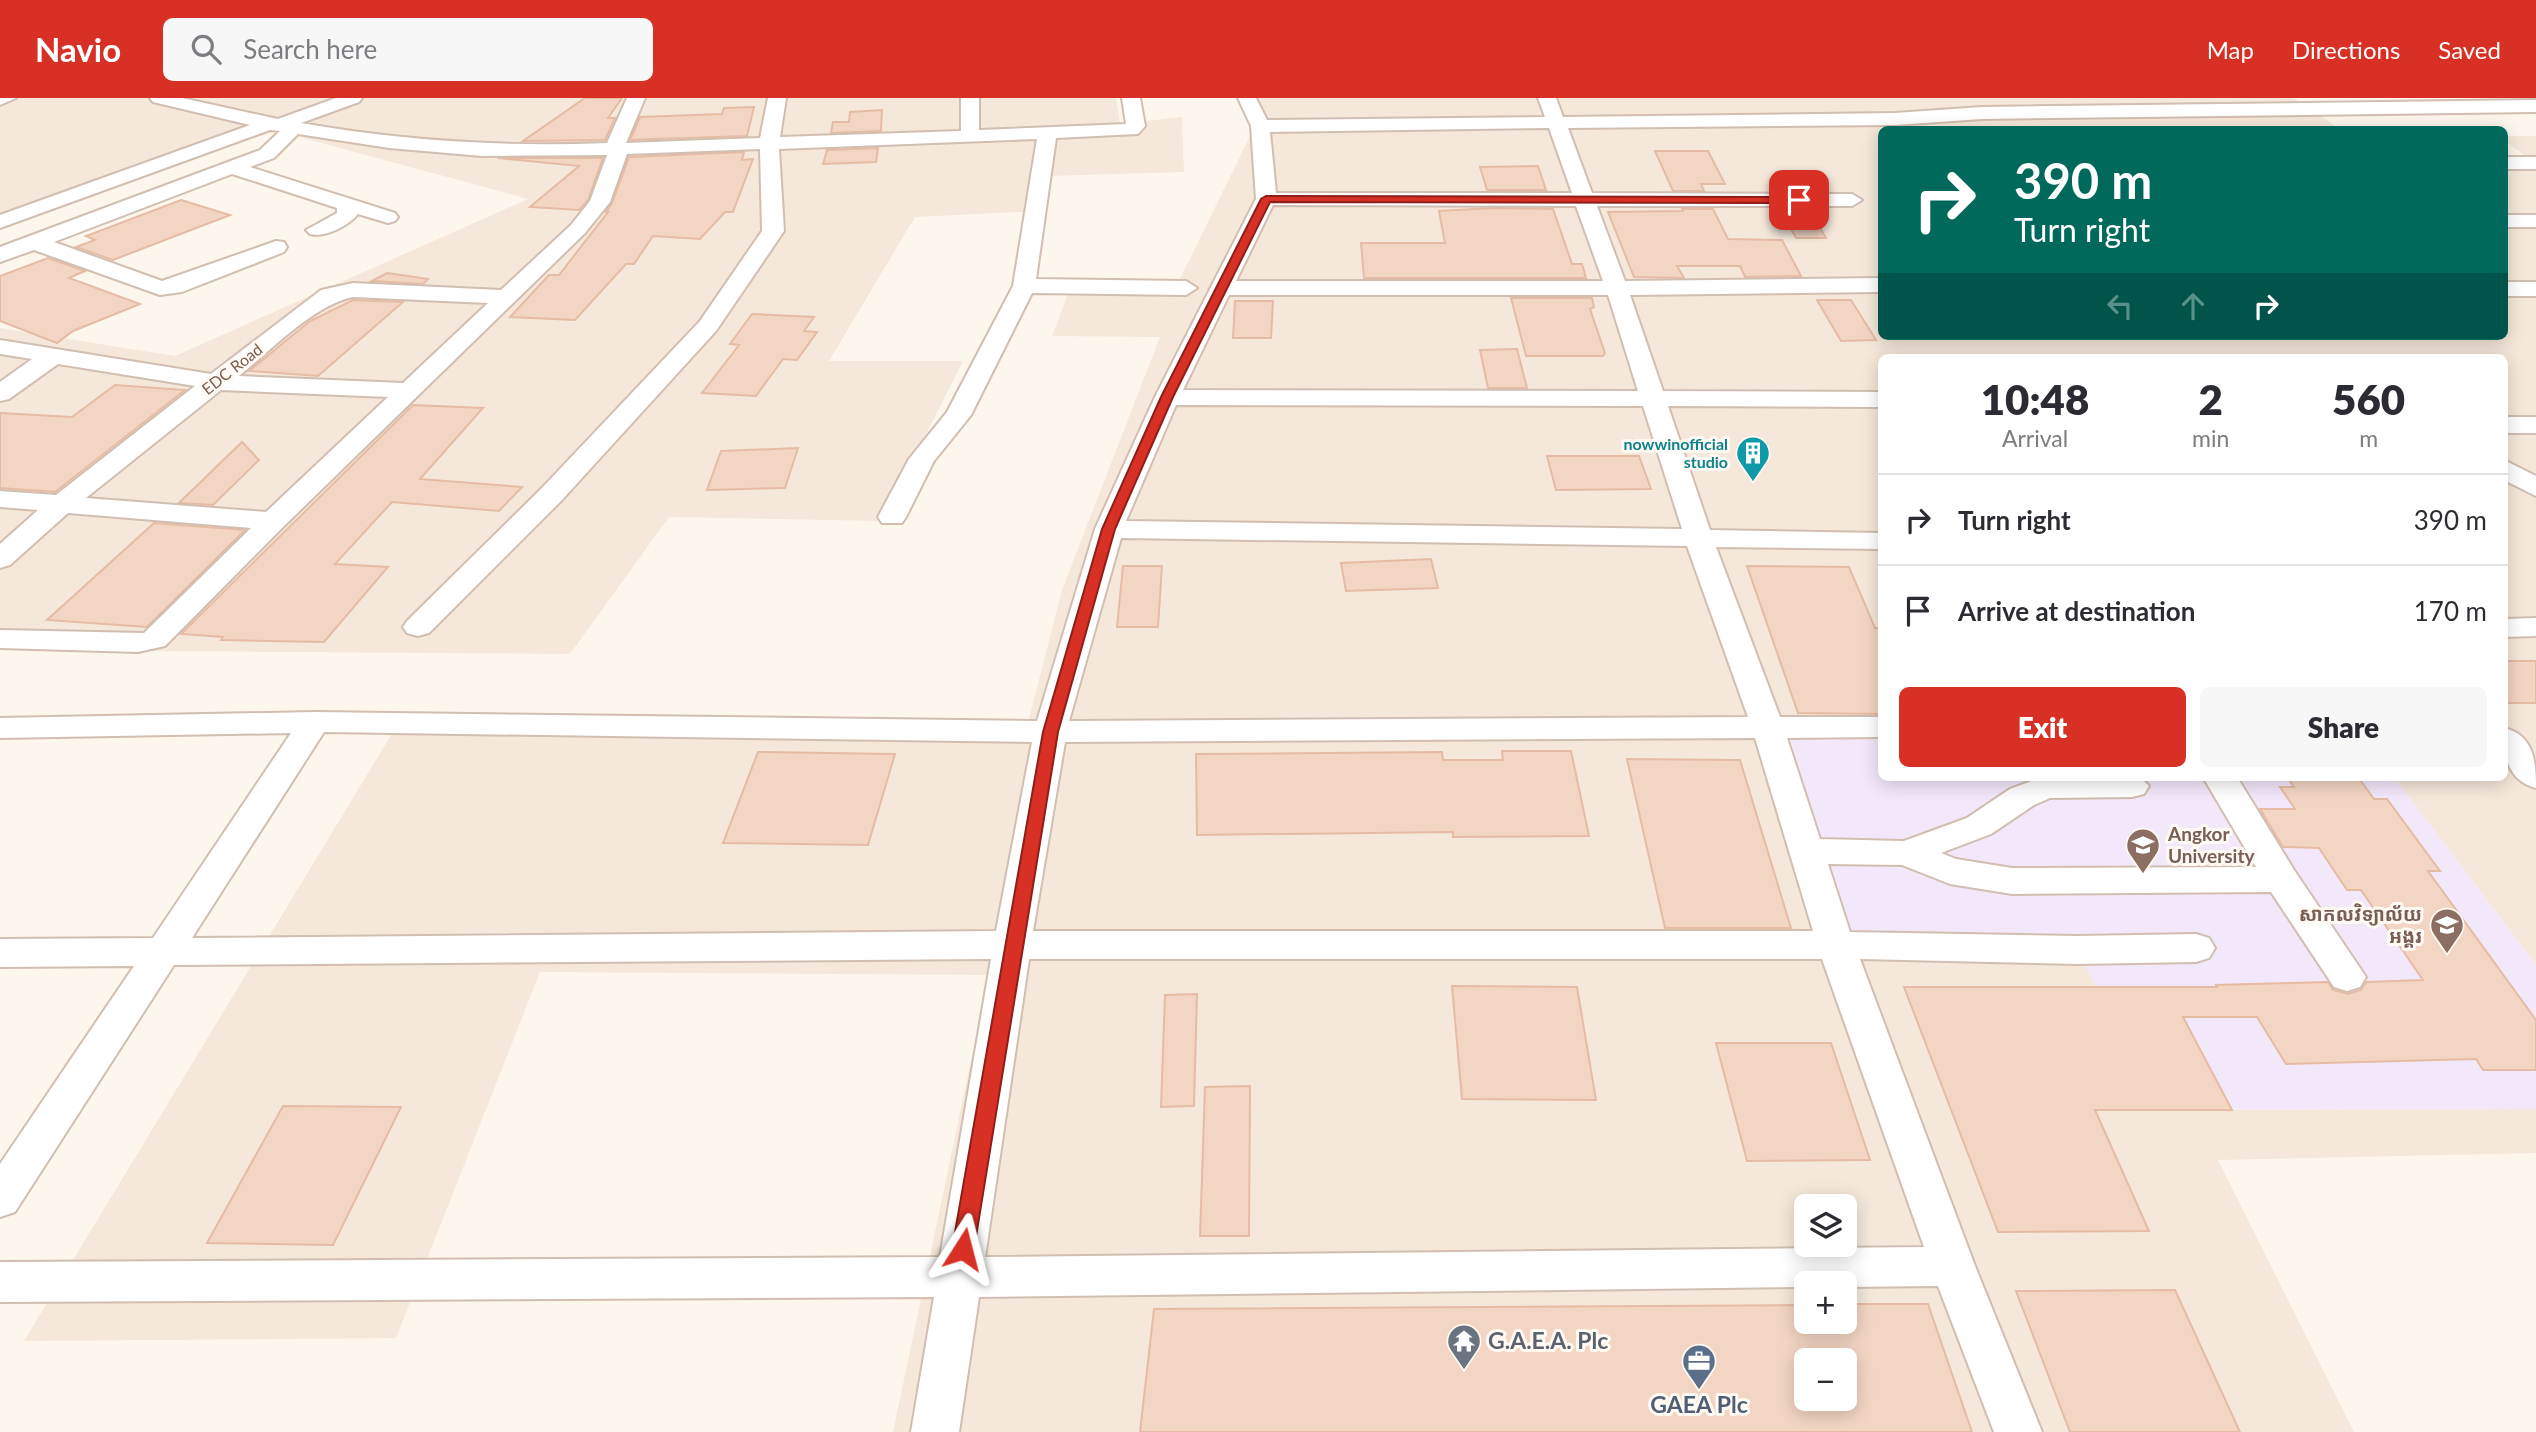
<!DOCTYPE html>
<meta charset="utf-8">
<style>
body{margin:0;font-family:Lato,"Noto Sans Khmer",sans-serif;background:#f7f7f7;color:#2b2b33;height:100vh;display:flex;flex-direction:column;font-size:26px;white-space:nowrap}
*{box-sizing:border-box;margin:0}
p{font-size:23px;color:#7c7c81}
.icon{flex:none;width:38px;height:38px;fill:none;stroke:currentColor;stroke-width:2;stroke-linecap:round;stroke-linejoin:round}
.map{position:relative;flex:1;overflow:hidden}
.side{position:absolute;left:1878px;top:256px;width:630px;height:427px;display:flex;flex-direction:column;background:#fff;border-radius:10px;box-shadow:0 4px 18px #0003}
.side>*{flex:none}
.banner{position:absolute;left:1878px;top:28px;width:630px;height:214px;border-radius:10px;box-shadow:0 4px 18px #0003;background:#00695c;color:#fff;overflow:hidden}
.controls{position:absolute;left:1794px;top:1096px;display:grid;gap:14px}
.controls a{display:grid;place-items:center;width:63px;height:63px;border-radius:10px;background:#fff;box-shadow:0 4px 18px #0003;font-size:35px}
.pin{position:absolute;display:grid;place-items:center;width:60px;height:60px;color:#fff;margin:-30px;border-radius:14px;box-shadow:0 4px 10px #0006}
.me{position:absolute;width:77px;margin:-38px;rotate:9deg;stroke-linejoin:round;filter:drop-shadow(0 0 5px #0008)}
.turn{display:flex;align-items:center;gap:24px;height:147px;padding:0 21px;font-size:32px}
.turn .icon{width:91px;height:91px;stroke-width:2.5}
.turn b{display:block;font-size:49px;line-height:60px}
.lanes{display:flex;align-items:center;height:66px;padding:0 21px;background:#0003;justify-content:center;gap:35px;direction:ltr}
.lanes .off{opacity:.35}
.eta{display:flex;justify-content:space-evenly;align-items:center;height:119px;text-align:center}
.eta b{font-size:42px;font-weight:800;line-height:49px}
.button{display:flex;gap:14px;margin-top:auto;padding:14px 21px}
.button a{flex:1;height:80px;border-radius:10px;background:#d93025;color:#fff;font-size:28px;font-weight:800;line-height:80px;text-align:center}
.button a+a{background:#f7f7f7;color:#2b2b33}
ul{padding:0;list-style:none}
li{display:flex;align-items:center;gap:21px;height:91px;padding:0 21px;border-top:2px solid #e1e1e2}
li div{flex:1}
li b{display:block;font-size:26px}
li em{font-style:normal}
header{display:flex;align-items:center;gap:42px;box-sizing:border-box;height:98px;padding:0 35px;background:#d93025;color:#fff}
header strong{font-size:33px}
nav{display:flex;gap:38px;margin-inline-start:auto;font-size:24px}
.search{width:490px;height:63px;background:#f7f7f7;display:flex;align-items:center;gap:18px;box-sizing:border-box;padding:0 24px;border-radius:10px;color:#7c7c81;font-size:26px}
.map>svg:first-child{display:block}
</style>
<header>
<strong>Navio</strong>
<div class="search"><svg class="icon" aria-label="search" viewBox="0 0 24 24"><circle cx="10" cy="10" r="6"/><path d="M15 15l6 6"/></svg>Search here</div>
<nav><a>Map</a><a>Directions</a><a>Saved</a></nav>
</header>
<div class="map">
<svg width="2536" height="1334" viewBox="0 0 2536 1334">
<rect width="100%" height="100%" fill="#fdf6ec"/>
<g fill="#f5e8da" fill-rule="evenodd">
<polygon points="0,0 1116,0 1120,26 1182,19 1184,74 1048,78 1041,113 915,119 829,263 963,263 882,423 669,419 570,556 0,552 0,230 175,258 528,101 270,31 0,130"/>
<path d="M1240,0h1054l46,31 -459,1v206h623v-175l27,-1 -27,-20v-4h32v829l-142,-188h110v-420h-623v370l-113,1 309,222 20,37 -2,123 441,-1v44l-318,7 136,272h-1461l96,-457 -449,-3 -144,366 -372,3 381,-629 624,7 33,-129 98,-253 -108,-1 19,-50 106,-1 75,-153zM1806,1108h38v38h-38zM1806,1185h38v38h-38zM1806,1262h38v38h-38z"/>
</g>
<polygon fill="#f3e8fa" points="1881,629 1881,679 2394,679 2536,867 2536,1011 2095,1012 2097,889 2077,853 1843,847 1768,630"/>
<g fill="#f3d5c3" stroke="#e6bba3" stroke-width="2" fill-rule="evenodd">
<polygon points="585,0 622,0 608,20 615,20 605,42 523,43"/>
<polygon points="754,9 747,38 630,42 640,19 722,16 724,10"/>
<polygon points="882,12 881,33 831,35 833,24 849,24 850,14"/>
<polygon points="878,50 876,64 823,66 827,52"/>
<polygon points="1655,53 1708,53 1725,86 1701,86 1704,93 1673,93"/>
<polygon points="744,54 742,62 753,61 733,114 725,114 700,141 653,138 634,166 626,166 575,222 510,219 549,177 559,177 608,114 606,114 612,105 629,59"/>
<polygon points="498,60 603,60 588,102 579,112 530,109 579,68"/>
<polygon points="1538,68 1546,92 1487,92 1480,69"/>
<polygon points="181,102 230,117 113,162 76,149 95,142 86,138"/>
<polygon points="1492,110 1553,111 1572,166 1582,166 1586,180 1364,180 1361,145 1445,145 1439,113"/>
<polygon points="1682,111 1713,111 1728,141 1782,142 1801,178 1745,179 1740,168 1677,168 1684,180 1634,179 1608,114 1683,113"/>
<polygon points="1780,111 1809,111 1826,140 1796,140"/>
<polygon points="48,160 85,173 69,180 140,206 73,233 57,245 0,223 0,178"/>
<polygon points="387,175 428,181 423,186 372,183"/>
<polygon points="1511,200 1592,200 1594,209 1590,211 1605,255 1603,258 1526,258"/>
<polygon points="353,202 403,204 318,278 249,273 310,223"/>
<polygon points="1817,202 1851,202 1876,242 1841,243"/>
<polygon points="1235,203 1273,203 1271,240 1233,240"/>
<polygon points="752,216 814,219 804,233 817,234 797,262 783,261 756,298 702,295 739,247 730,246"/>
<polygon points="1517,251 1527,290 1488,290 1480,252"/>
<polygon points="115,287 185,292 55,394 0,390 0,315 72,319"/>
<polygon points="413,307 483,310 420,381 522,389 499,413 392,404 335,466 388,469 324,544 221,542 223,539 181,536"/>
<polygon points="242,344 259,362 213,407 179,405"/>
<polygon points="798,350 785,390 707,392 721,353"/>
<polygon points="1547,358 1639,358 1651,391 1556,392"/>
<polygon points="154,425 245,432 147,529 47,522"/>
<polygon points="1431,461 1438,490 1346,493 1341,465"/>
<polygon points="1123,468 1162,468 1158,529 1117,529"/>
<polygon points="1747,468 1849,469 1875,530 1881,530 1881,616 1798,615"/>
<rect x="2504" y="563" width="32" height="42"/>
<polygon points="1502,653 1571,653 1589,738 1453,739 1453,734 1197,737 1196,656 1442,654 1443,662 1503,662"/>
<polygon points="758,654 895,656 868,747 723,745"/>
<polygon points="1627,661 1740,662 1791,830 1665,830"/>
<polygon points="2287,679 2358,679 2374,701 2387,701 2440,773 2428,773 2536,922 2536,972 2483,972 2476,961 2286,966 2257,919 2183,919 2232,1012 2095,1012 2149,1133 1998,1134 1904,889 2217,889 2216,887 2328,884 2333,892 2348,896 2361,892 2366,884 2423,882 2361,792 2347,792 2319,750 2283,749 2260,711 2295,711 2280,689 2294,689"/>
<polygon points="1452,888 1577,889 1596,1002 1462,1001"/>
<polygon points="1197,896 1194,1008 1161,1009 1165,897"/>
<polygon points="1716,945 1831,945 1870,1062 1747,1063"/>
<polygon points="1250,988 1249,1138 1200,1138 1205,989"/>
<polygon points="283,1008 401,1009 333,1147 207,1145"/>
<polygon points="2175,1192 2240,1334 2070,1334 2016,1193"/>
<path d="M1844,1206h84l44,128h-832l14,-123 652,-4v16h38zM1806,1262h38v38h-38z"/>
</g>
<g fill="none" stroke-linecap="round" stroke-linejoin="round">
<g stroke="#d1beb0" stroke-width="4">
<g id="minor">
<polygon points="0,0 16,0 0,7"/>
<path d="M150,0h32l96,21 58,-21h26l-3,4 -58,21c102,18 202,24 306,20l20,-45h18l-19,45 134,-5 8,-40h18l-6,39 181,-6v-33h18v32l147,-6 -4,-26h18l5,28 -7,8 -82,4 -20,141 150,2 11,7 -11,7 -154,-2 -61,122 -37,46 -28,56 -4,6h-20l-4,-6 31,-58 38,-47 66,-126 24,-147 -258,10 5,82 -68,100 -155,170 -132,132 -11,3 -11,-3 -4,-6 4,-6 134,-132 159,-168 62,-90 -2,-82 -133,5 -17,48 -25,31 -302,294 -118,119 -27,6 -138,-4v-18l144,3 107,-105 -183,-15 -58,52 -10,3v-24l38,-34 -38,-3v-16l56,4 139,-109 -137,-22 -49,35 -9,2v-19l32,-23 -32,-5v-14l211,34 110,-84 32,-7 148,7 70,-65 19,-24 17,-46 -125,1 -93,-8 -91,-14 -24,24 -24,9 145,46 3,4 -3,4 -7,2 -30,-9c-10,12 -33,24 -48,20l-4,-4 31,-17v-5l-105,-34 -178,68 108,39 114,-40 8,1 3,5 -3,5 -102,40 -22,3 -126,-45 -34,12v-15l260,-97 20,-19 -10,-1 -270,98v-13l250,-90 -97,-23zM353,199l135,6 -85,80 -164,-7c32,-26 75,-71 114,-79zM221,292l167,7 -122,115 -180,-14z"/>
<path d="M1238,0h18l11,22 278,-3 -7,-19h18l7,19 332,-4 87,-6 554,-7v12l-554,7 -87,6 -327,3 24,65 260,1 10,6 -10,6h-255l28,75 256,-3v14l-251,3 33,96 218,1v15l-213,-1 42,124 171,3v16l-165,-2 64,170h101v20l-94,1 33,101 84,2 63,-23 43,-29 32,-12h98l9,9 -5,8 -12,3 -82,1 -16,7 -43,29 -50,19 15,6 56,9 244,-1 -53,-90h34l57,93 72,107 -6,10 -13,4 -13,-4 -63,-95 -259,2 -62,-10 -48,-19 -74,-1 22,68 227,4 119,-2 13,4 6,10 -6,10 -13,4 -119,2 -217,-5 115,307 67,166h-48l-56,-146 -94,1v-4h-38v4l-827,10 -20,135h-48l23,-135 -934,5v-40l940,-5 51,-298 -817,6 -159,247 -15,5v-53l134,-198 -134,1v-28l153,-1 138,-205 -291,5v-20l315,-6 722,9 58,-192 60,-132 101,-198 -5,-73zM1549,30l23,65h-296l-6,-61zM1273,107l303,1 27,75h-367zM1229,197h379l30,96 -455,-1zM1176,307l467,1 39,123 -556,-8zM1121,440l566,8 61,171 -679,4zM324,634l708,10 -36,189 -804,7zM1755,640l58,193h-780l32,-189zM1029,861h793l102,288 -939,10z"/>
<rect x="2504" y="59" width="32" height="12"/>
<rect x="2504" y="117" width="32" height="12"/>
<rect x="2504" y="184" width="32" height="14"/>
<rect x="2504" y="319" width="32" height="16"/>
<polygon points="2504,362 2536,378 2536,398 2504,382"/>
<polygon points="2536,520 2536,538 2504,539 2504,521"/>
<path d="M2504,630c30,7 32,34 32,60 -30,-8 -32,-34 -32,-60z"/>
</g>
</g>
<use href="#minor" fill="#fff" fill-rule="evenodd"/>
</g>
<polygon fill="#d93025" stroke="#8d1f18" stroke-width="2" points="1266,98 1799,99 1804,102 1799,105 1270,104 1173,299 1115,431 1058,634 974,1151 971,1158 963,1160 956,1158 952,1151 1043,634 1102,431 1161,299 1261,101"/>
<defs>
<g id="building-pin" transform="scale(1.75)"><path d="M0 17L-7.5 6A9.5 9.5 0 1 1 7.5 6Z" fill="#0f9aa8" stroke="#fffaf3"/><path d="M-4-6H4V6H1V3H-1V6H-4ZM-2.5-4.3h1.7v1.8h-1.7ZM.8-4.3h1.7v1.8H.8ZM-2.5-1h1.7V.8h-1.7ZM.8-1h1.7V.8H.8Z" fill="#fff"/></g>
<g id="university-pin" transform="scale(1.75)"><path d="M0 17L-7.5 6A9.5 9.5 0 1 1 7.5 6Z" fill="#8d6e63" stroke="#fffaf3"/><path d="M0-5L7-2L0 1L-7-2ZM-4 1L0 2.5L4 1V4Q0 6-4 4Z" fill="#fff"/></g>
<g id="temple-pin" transform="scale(1.75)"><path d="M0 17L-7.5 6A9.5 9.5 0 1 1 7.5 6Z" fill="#6b7280" stroke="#fffaf3"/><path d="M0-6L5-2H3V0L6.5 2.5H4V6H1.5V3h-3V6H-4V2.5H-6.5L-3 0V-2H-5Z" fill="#fff"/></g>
<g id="office-pin" transform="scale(1.75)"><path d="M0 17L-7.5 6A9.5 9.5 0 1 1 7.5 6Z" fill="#5c6f8a" stroke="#fffaf3"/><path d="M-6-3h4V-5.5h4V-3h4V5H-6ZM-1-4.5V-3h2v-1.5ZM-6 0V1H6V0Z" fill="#fff"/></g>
</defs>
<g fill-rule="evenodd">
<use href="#building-pin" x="1753" y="355"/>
<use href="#university-pin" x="2143" y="747"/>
<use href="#university-pin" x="2447" y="827"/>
<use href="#temple-pin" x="1464" y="1243"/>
<use href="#office-pin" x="1699" y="1263"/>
</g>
<g text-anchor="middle" stroke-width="6" stroke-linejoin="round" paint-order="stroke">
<g font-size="16" fill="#7a5c4d" stroke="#fffaf3">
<text transform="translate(232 271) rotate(-38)" y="6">EDC Road</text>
</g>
<g font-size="16" font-weight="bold" fill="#0d838f" stroke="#fffaf3" text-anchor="end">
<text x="1728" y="352">nowwinofficial<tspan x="1728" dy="18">studio</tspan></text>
</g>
<g font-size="19" font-weight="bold" fill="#785e54" stroke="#fffaf3" text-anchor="start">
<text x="2168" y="743">Angkor<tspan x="2168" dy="22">University</tspan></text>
<text x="2422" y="823" text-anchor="end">សាកលវិទ្យាល័យ<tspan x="2422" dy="22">អង្គរ</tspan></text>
</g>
<g font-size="23" font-weight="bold" fill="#5b616d" stroke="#fffaf3" text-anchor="start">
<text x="1488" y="1251">G.A.E.A. Plc</text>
</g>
<g font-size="23" font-weight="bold" fill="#4e5e75" stroke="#fffaf3">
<text x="1699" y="1315">GAEA Plc</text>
</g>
</g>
</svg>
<div class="controls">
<a><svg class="icon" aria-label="layers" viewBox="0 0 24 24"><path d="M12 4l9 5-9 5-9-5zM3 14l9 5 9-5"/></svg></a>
<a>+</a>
<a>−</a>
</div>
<div class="pin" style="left:1799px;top:102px;background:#d93025"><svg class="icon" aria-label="arrive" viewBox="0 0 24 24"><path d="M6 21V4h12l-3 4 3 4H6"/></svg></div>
<svg class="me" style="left:963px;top:1151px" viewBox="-20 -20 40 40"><path d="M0-17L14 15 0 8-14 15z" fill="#d93025" stroke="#fff" stroke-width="4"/></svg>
<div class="banner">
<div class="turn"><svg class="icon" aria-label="right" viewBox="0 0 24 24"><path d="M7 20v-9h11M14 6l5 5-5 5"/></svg><div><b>390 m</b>Turn right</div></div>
<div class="lanes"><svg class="icon off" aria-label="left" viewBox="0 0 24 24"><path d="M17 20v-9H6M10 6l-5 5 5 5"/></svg><svg class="icon off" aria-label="ahead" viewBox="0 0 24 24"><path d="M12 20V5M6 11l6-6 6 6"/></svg><svg class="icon" aria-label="right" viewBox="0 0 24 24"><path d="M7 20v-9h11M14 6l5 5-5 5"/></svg></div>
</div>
<section class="side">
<div class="eta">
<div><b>10:48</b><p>Arrival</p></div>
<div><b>2</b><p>min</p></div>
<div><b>560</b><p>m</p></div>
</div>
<ul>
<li><svg class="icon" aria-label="right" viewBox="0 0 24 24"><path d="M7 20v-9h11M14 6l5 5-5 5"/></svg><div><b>Turn right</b></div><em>390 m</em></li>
<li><svg class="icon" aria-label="arrive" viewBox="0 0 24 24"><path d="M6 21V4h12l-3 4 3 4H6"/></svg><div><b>Arrive at destination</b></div><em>170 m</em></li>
</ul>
<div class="button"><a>Exit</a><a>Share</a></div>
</section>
</div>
